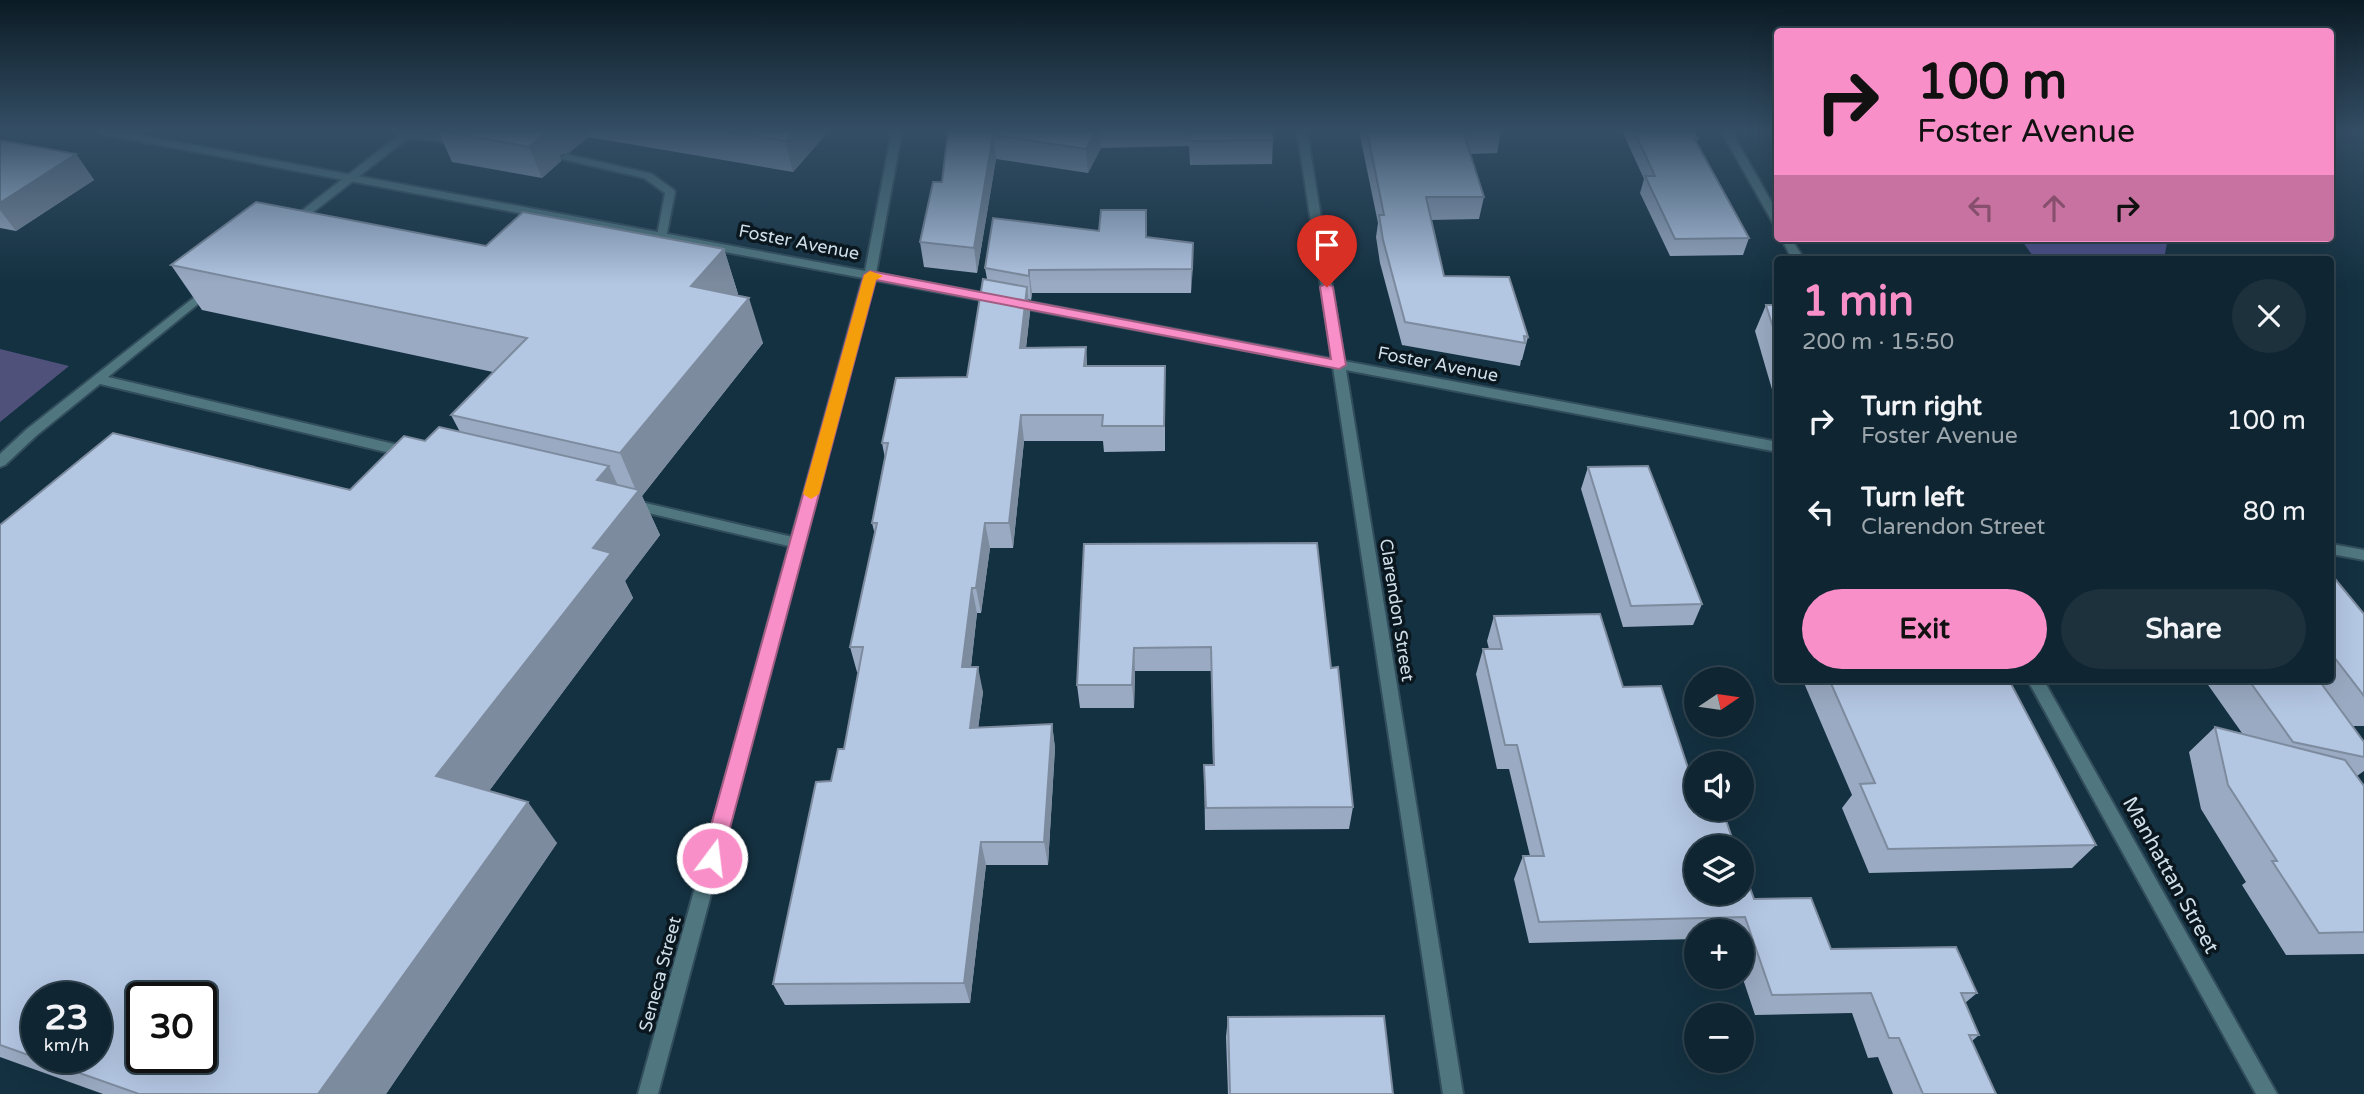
<!DOCTYPE html>
<meta charset="utf-8">
<style>
body{margin:0;font-family:"Varela Round",sans-serif;background:#1d313d;color:#f1f3f6;height:100vh;display:flex;flex-direction:column;font-size:26px;white-space:nowrap}
*{box-sizing:border-box;margin:0}
p{font-size:23px;color:#9ba5ab}
.icon{flex:none;width:38px;height:38px;fill:none;stroke:currentColor;stroke-width:2;stroke-linecap:round;stroke-linejoin:round}
.map{position:relative;flex:1;overflow:hidden}
.panel{position:absolute;left:1774px;top:256px;width:560px;height:427px;display:flex;flex-direction:column;background:#0f2531;border-radius:7px;box-shadow:0 7px 28px #0002,0 0 0 2px #2f424d}
.panel>*{flex:none}
.banner{position:absolute;left:1774px;top:28px;width:560px;height:214px;border-radius:7px;box-shadow:0 7px 28px #0002,0 0 0 2px #2f424d;background:#f98fc9;color:#111;overflow:hidden}
.needle{width:46px;rotate:77deg}
.controls{position:absolute;left:1684px;top:667px;display:grid;gap:14px}
.controls a{display:grid;place-items:center;width:70px;height:70px;border-radius:50%;background:#0f2531;box-shadow:0 7px 28px #0002,0 0 0 2px #2f424d;font-size:35px}
.speed{position:absolute;left:21px;top:982px;display:flex;gap:14px;font-size:35px;font-weight:700;text-align:center}
.speed>*{display:grid;place-content:center;width:91px;height:91px;border-radius:50%;background:#0f2531;box-shadow:0 7px 28px #0002,0 0 0 2px #2f424d;line-height:1}
.speed small{font-size:18px;font-weight:400}
.speed .limit{border:4px solid #111;border-radius:10px;background:#fff;color:#111}
.pin{position:absolute;display:grid;place-items:center;width:60px;height:60px;color:#fff;margin:-72px -30px;border-radius:50% 50% 50% 0;rotate:-45deg;box-shadow:0 0 7px #0007}
.pin .icon{rotate:45deg}
.me{position:absolute;width:77px;margin:-38px;rotate:15deg;stroke-linejoin:round;filter:drop-shadow(0 0 5px #0008)}
.turn{display:flex;align-items:center;gap:24px;height:147px;padding:0 28px;font-size:32px}
.turn .icon{width:91px;height:91px;stroke-width:2.5}
.turn b{display:block;font-size:49px;line-height:60px}
.lanes{display:flex;align-items:center;height:66px;padding:0 28px;background:#0003;justify-content:center;gap:35px;direction:ltr}
.lanes .off{opacity:.35}
.round{display:grid;place-items:center;flex:none;width:74px;height:74px;border-radius:37px;background:#1d313d}
.summary{display:flex;align-items:center;justify-content:space-between;height:119px;padding:0 28px}
h1{font-size:42px;font-weight:700;line-height:52px;color:#f98fc9}
.primary-button{display:flex;gap:14px;margin-top:auto;padding:14px 28px}
.primary-button a{flex:1;height:80px;border-radius:42px;background:#f98fc9;color:#111;font-size:28px;font-weight:700;line-height:80px;text-align:center}
.primary-button a+a{background:#1d313d;color:#f1f3f6}
ul{padding:0;list-style:none}
li{display:flex;align-items:center;gap:21px;height:91px;padding:0 28px}
li div{flex:1}
li b{display:block;font-size:26px}
li em{font-style:normal}
.map>svg:first-child{display:block}
</style>
<div class="map">
<svg width="2364" height="1094" viewBox="0 0 2364 1094">
<rect width="100%" height="100%" fill="#143141"/>
<polygon fill="#4f517b" points="0,349 69,366 0,422"/>
<polygon fill="#515393" points="2020,238 2168,238 2164,259 2035,259"/>
<g fill="none" stroke-linecap="round" stroke-linejoin="round">
<g stroke="#324d5c" stroke-width="4">
<g id="lane">
<polygon points="404,131 461,138 466,141 461,144 408,138 298,224 290,224 290,220"/>
<polygon points="566,154 652,174 674,190 675,192 666,238 658,238 657,236 665,193 644,178 562,159 561,157"/>
<polygon points="210,285 214,287 214,291 108,377 411,448 418,453 416,456 411,458 100,384 37,435 5,465 0,467 0,454 27,429"/>
<polygon points="628,499 797,538 804,543 797,548 623,507 621,504 623,501"/>
</g>
</g>
<g stroke="#324d5c" stroke-width="4">
<g id="street">
<polygon points="96,131 118,131 865,271 892,131 902,131 876,273 1332,359 1297,131 1307,131 1344,361 1778,442 1778,452 1346,370 1463,1094 1443,1094 1333,367 874,280 658,1094 638,1094 863,278 101,134"/>
<polygon points="1721,131 1731,131 1778,213 1778,226 1773,223"/>
<polygon points="1781,238 1791,238 1804,259 1792,259"/>
<polygon points="2331,544 2364,550 2364,560 2331,554"/>
<polygon points="2027,679 2043,679 2277,1094 2256,1094"/>
</g>
</g>
<use href="#lane" fill="#507780" fill-rule="evenodd"/>
<use href="#street" fill="#507780" fill-rule="evenodd"/>
</g>
<g fill="#9aaac2">
<polygon points="438,131 827,131 827,133 793,172 588,137 570,152 560,155 561,161 542,178 452,162"/>
<polygon points="948,131 1272,131 1273,140 1272,164 1190,165 1189,146 1101,148 1088,173 996,159 977,273 924,267 920,242 942,182"/>
<polygon points="1359,131 1501,131 1497,153 1470,154 1484,197 1479,219 1431,220 1444,276 1528,337 1522,360 1521,360 1520,366 1402,345 1380,263 1376,237 1378,223"/>
<polygon points="1622,131 1694,131 1698,138 1697,142 1749,238 1743,255 1670,256 1640,193 1644,179"/>
<polygon points="0,140 76,154 94,180 16,231 0,228"/>
<polygon points="1147,237 1193,243 1191,293 1032,293 1031,300 1028,299 1030,312 1026,348 1086,347 1087,366 1165,366 1165,451 1104,452 1103,441 1024,441 1013,548 990,548 981,613 977,613 971,667 983,692 978,728 1052,724 1055,748 1048,865 986,865 970,1003 785,1005 773,984 831,781 844,749 859,672 857,672 850,647 875,535 872,523 885,458 882,443 967,377 987,279 985,268"/>
<polygon points="486,246 724,249 738,294 737,295 763,343 642,496 660,535 625,581 633,598 489,791 557,843 386,1094 103,1094 0,1057 0,525 350,490 425,441 460,432 451,415 493,372 202,310 171,265"/>
<polygon points="1766,305 1778,305 1778,410 1755,331"/>
<polygon points="1588,467 1702,604 1693,625 1623,627 1581,489"/>
<polygon points="1084,544 1331,668 1353,807 1349,829 1205,830 1204,765 1213,765 1211,671 1135,671 1134,708 1080,708 1077,685"/>
<polygon points="2331,574 2364,614 2364,726 2353,726 2364,742 2364,771 2357,776 2364,786 2364,954 2286,955 2242,885 2246,882 2201,809 2189,752 2215,727 2242,733 2206,682 2209,679 2331,679"/>
<polygon points="1494,616 1623,687 1689,771 1754,899 1831,949 1977,993 1965,1003 1979,1035 1972,1041 1996,1094 1893,1094 1878,1057 1868,1058 1852,1013 1755,1015 1741,973 1741,931 1696,931 1696,939 1529,943 1514,879 1523,856 1530,856 1509,769 1497,769 1476,674 1483,649 1489,649 1487,641"/>
<polygon points="1806,679 1990,679 2096,845 2072,868 1869,873 1842,808 1852,795 1804,683"/>
<polygon points="1228,1017 1393,1094 1228,1094 1226,1037"/>
</g>
<g fill="#7d8b9e">
<polygon points="547,131 586,131 588,137 570,152 560,155 561,161 542,178 529,147"/>
<polygon points="794,131 827,131 827,133 793,172 785,141"/>
<polygon points="1096,131 1100,131 1101,148 1088,173 1086,149"/>
<polygon points="993,135 996,159 977,273 974,248"/>
<polygon points="76,154 94,180 16,231 0,210 0,203"/>
<polygon points="1193,243 1193,267 1191,293 1192,269"/>
<polygon points="724,249 738,294 706,332 691,286"/>
<polygon points="1029,270 1032,293 1031,300 1029,276"/>
<polygon points="1027,287 1030,312 1023,373 1020,348"/>
<polygon points="749,298 763,343 642,496 660,535 625,581 633,598 469,818 436,776 593,548 597,480 609,466 627,505 637,493 620,453"/>
<polygon points="1086,347 1087,373 1084,366"/>
<polygon points="1021,415 1024,441 1013,548 1009,523"/>
<polygon points="985,523 990,548 981,613 976,588"/>
<polygon points="972,588 977,613 968,692 962,667"/>
<polygon points="1134,648 1135,671 1134,708 1132,685"/>
<polygon points="978,667 983,692 975,752 970,728"/>
<polygon points="1052,724 1055,748 1048,865 1044,842"/>
<polygon points="528,802 557,843 386,1094 318,1094"/>
<polygon points="981,842 986,865 970,1003 964,983"/>
</g>
<g fill="#b3c6e2" stroke="#7d8b9e" stroke-width="2" fill-rule="evenodd">
<polygon points="441,131 547,131 529,147"/>
<polygon points="726,131 794,131 785,141"/>
<polygon points="948,131 1096,131 1086,149 993,135 974,248 920,242 933,182 942,182"/>
<polygon points="1189,131 1272,131 1273,140 1190,141"/>
<polygon points="1367,131 1474,131 1463,131 1484,197 1426,197 1444,276 1509,277 1528,337 1524,336 1525,343 1405,322 1383,240 1379,215 1384,215"/>
<polygon points="1634,131 1694,131 1698,138 1694,138 1749,238 1675,239 1645,176 1655,176"/>
<polygon points="0,140 76,154 0,203"/>
<polygon points="256,202 486,246 523,212 724,249 691,286 749,298 620,453 451,415 527,338 171,265"/>
<polygon points="1101,210 1146,210 1146,237 1193,243 1192,269 1029,270 1029,276 985,268 993,218 1099,231"/>
<polygon points="983,279 1027,287 1020,348 1086,347 1084,366 1165,366 1164,426 1102,426 1103,415 1021,415 1009,523 985,523 976,588 972,588 962,667 978,667 970,728 1052,724 1044,842 981,842 964,983 773,984 816,782 831,781 838,749 844,749 863,647 850,647 877,523 872,523 888,443 882,443 896,378 967,377"/>
<polygon points="1766,305 1778,305 1778,343"/>
<path d="M439,427l170,39 -12,14 42,10 -46,58 18,5 -175,223 92,26 -210,292h-179l-139,-49v-520l113,-92 237,57 54,-54 21,5zM37,998h59v59h-59zM142,998h59v59h-59z"/>
<polygon points="1648,466 1702,604 1631,606 1588,467"/>
<polygon points="1317,543 1331,668 1338,667 1353,807 1206,808 1204,765 1214,765 1211,647 1134,648 1132,685 1077,685 1084,544"/>
<polygon points="2331,574 2364,614 2364,696 2331,653"/>
<polygon points="1600,614 1623,687 1661,686 1689,771 1696,771 1696,808 1722,808 1735,847 1696,847 1696,892 1741,892 1741,863 1754,899 1811,898 1831,949 1956,947 1977,993 1961,993 1979,1035 1969,1035 1996,1094 1923,1094 1899,1038 1889,1038 1871,993 1772,995 1745,917 1539,922 1523,856 1544,856 1517,745 1505,745 1483,649 1502,649 1494,616"/>
<polygon points="1829,679 1990,679 1991,681 2009,680 2096,845 1888,849 1860,784 1875,783"/>
<polygon points="2248,679 2318,679 2364,742 2364,757 2293,742"/>
<polygon points="2215,727 2345,760 2364,786 2364,932 2319,933 2272,861 2277,861 2228,785"/>
<polygon points="1384,1016 1393,1094 1230,1094 1228,1017"/>
</g>
<linearGradient id="sky" x2="0" y2="1"><stop stop-color="#0b1b24"/><stop offset="0.46" stop-color="#344e65"/><stop offset="1" stop-color="#344e65" stop-opacity="0"/></linearGradient>
<rect width="2364" height="284" fill="url(#sky)"/>
<polygon fill="#f98fc9" stroke="#a25d83" stroke-width="2" points="870,271 1331,359 1320,287 1327,283 1333,287 1346,365 1339,369 876,280 722,858 719,864 712,867 705,864 702,858 864,275"/>
<polygon fill="#f59e0b" points="870,271 883,276 876,280 819,494 811,499 803,494 864,275"/>
<g text-anchor="middle" stroke-width="7" stroke-linejoin="round" paint-order="stroke">
<g font-size="18" fill="#cfdfea" stroke="#0b171f">
<text transform="translate(799 242) rotate(11)" y="6">Foster Avenue</text>
<text transform="translate(1438 364) rotate(11)" y="6">Foster Avenue</text>
<text transform="translate(1397 610) rotate(81)" y="6">Clarendon Street</text>
<text transform="translate(660 974) rotate(-75)" y="6">Seneca Street</text>
</g>
<g font-size="21" fill="#cfdfea" stroke="#0b171f">
<text transform="translate(2171 875) rotate(61)" y="7">Manhattan Street</text>
</g>
</g>
</svg>
<div class="controls">
<a><svg class="needle" viewBox="-14 -14 28 28"><path d="M0-13l5 13h-10z" fill="#e53935"/><path d="M0 13l5-13h-10z" fill="#9ba5ab"/></svg></a>
<a><svg class="icon" aria-label="sound" viewBox="0 0 24 24"><path d="M4 9h4l5-4v14l-5-4H4zM17 9q2 3 0 6"/></svg></a>
<a><svg class="icon" aria-label="layers" viewBox="0 0 24 24"><path d="M12 4l9 5-9 5-9-5zM3 14l9 5 9-5"/></svg></a>
<a>+</a>
<a>−</a>
</div>
<div class="speed"><div>23<small>km/h</small></div><div class="limit">30</div></div>
<div class="pin" style="left:1327px;top:287px;background:#d93025"><svg class="icon" aria-label="arrive" viewBox="0 0 24 24"><path d="M6 21V4h12l-3 4 3 4H6"/></svg></div>
<svg class="me" style="left:712px;top:858px" viewBox="-20 -20 40 40"><circle r="17" fill="#f98fc9" stroke="#fff" stroke-width="3"/><path d="M0-11L8 9 0 5-8 9z" fill="#fff"/></svg>
<div class="banner">
<div class="turn"><svg class="icon" aria-label="right" viewBox="0 0 24 24"><path d="M7 20v-9h11M14 6l5 5-5 5"/></svg><div><b>100 m</b>Foster Avenue</div></div>
<div class="lanes"><svg class="icon off" aria-label="left" viewBox="0 0 24 24"><path d="M17 20v-9H6M10 6l-5 5 5 5"/></svg><svg class="icon off" aria-label="ahead" viewBox="0 0 24 24"><path d="M12 20V5M6 11l6-6 6 6"/></svg><svg class="icon" aria-label="right" viewBox="0 0 24 24"><path d="M7 20v-9h11M14 6l5 5-5 5"/></svg></div>
</div>
<section class="panel">
<div class="summary"><div><h1>1 min</h1><p>200 m · 15:50</p></div><a class="round"><svg class="icon" aria-label="close" viewBox="0 0 24 24"><path d="M6 6l12 12M18 6L6 18"/></svg></a></div>
<ul>
<li><svg class="icon" aria-label="right" viewBox="0 0 24 24"><path d="M7 20v-9h11M14 6l5 5-5 5"/></svg><div><b>Turn right</b><p>Foster Avenue</p></div><em>100 m</em></li>
<li><svg class="icon" aria-label="left" viewBox="0 0 24 24"><path d="M17 20v-9H6M10 6l-5 5 5 5"/></svg><div><b>Turn left</b><p>Clarendon Street</p></div><em>80 m</em></li>
</ul>
<div class="primary-button"><a>Exit</a><a>Share</a></div>
</section>
</div>
